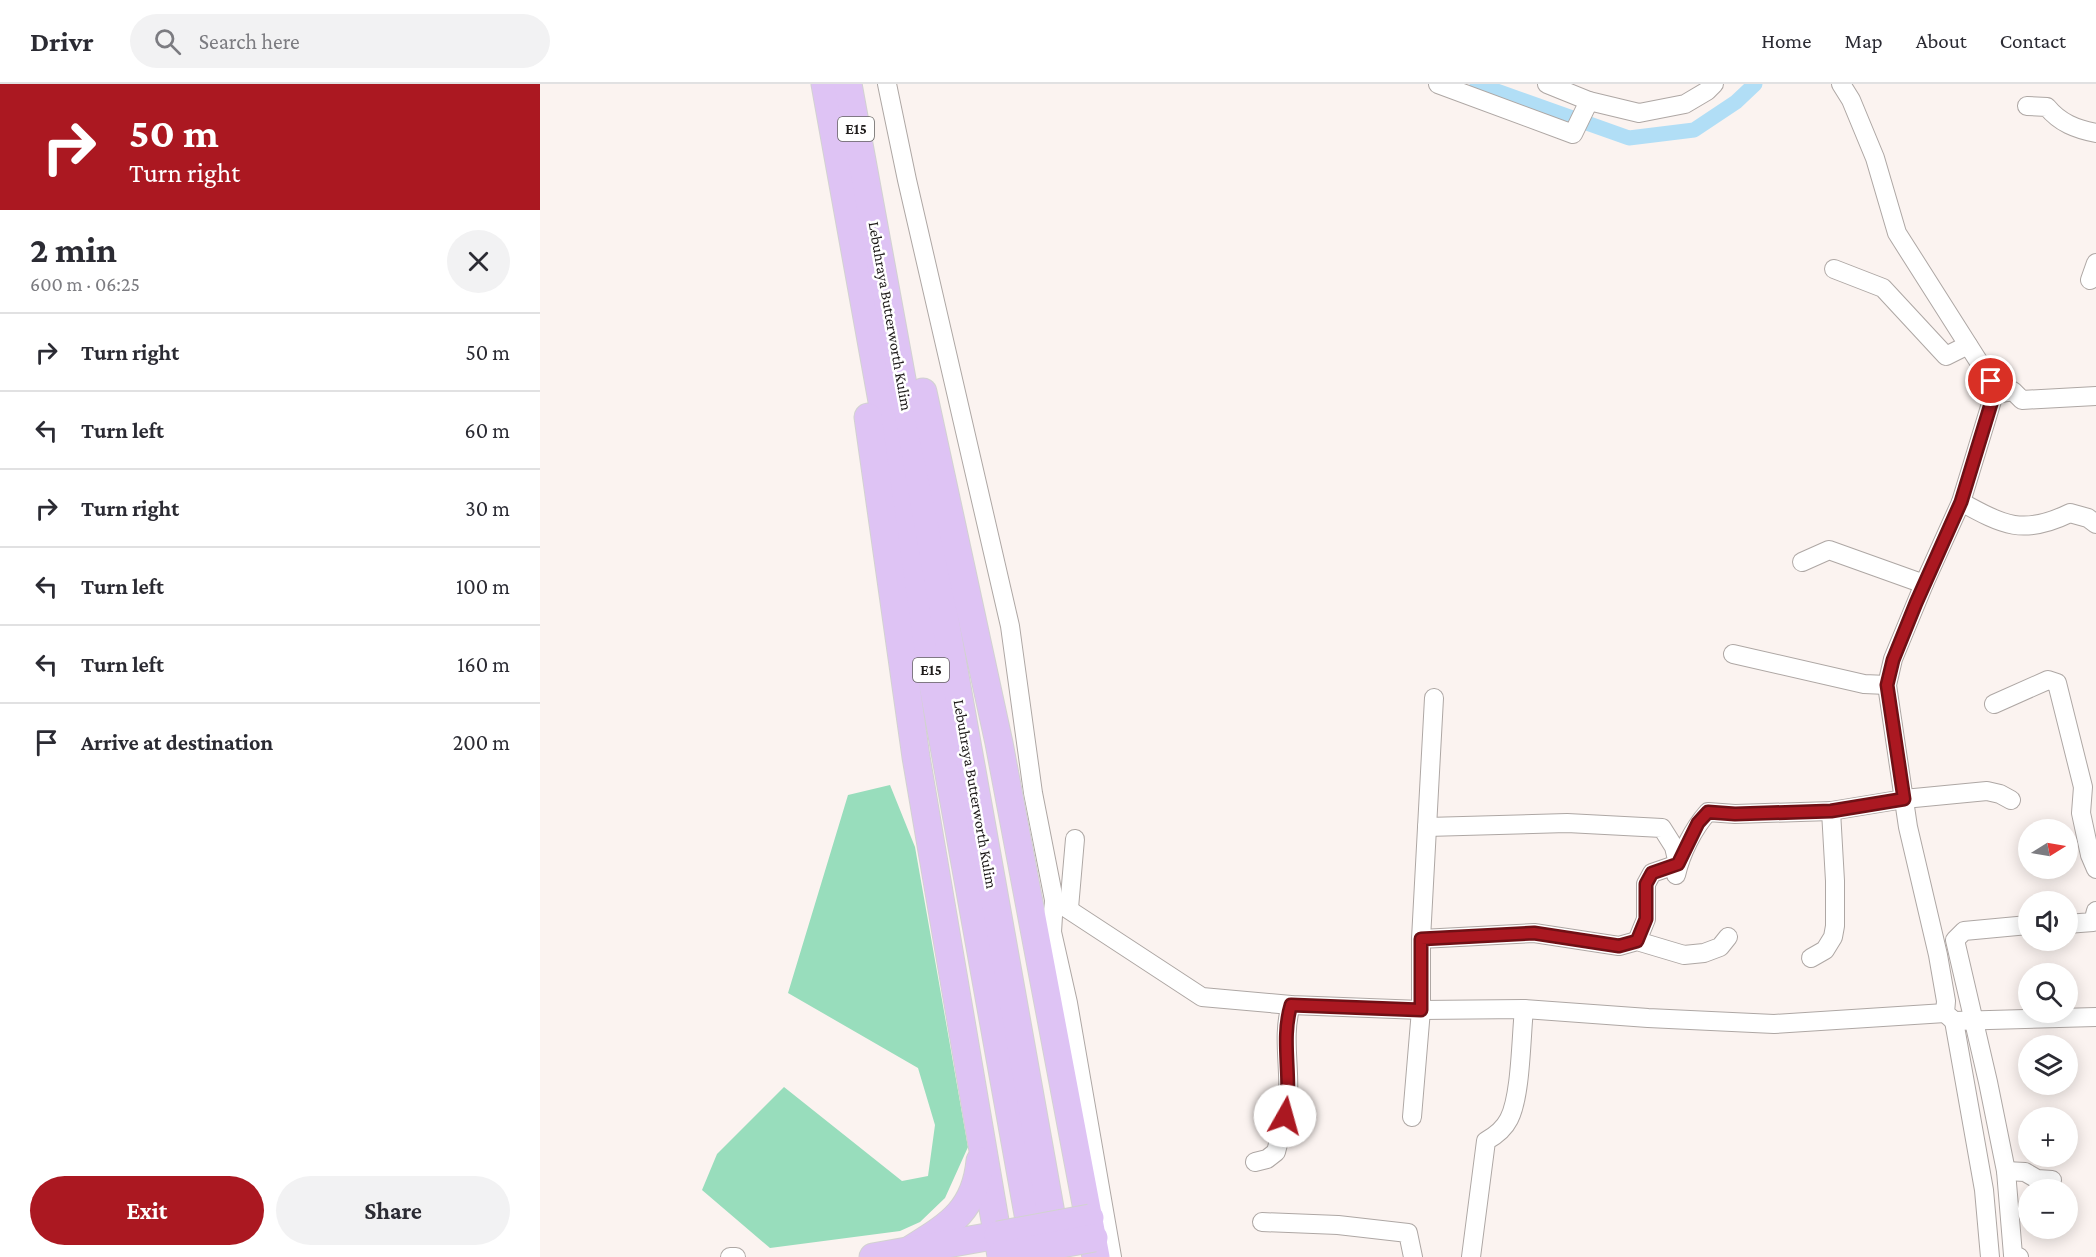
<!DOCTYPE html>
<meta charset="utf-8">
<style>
body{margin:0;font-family:"Crimson Pro",serif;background:#f2f2f3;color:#2b2b33;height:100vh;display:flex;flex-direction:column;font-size:22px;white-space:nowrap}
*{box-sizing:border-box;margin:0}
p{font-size:20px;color:#7c7c81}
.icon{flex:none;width:33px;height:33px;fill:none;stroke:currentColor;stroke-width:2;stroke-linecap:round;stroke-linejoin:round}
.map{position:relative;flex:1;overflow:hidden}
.side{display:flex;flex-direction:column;background:#fff;width:540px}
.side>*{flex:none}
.top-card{background:#ab1821;color:#fff;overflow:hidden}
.needle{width:39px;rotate:79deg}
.buttons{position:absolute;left:1478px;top:735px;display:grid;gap:12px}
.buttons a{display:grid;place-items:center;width:60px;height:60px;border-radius:50%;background:#fff;box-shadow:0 3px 15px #0003;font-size:30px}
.pin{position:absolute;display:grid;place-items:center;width:51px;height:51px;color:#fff;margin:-26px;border:3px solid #fff;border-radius:50%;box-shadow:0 2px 6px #0007}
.me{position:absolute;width:66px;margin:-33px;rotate:7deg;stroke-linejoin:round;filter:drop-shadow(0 0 4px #0008)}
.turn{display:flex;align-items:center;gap:21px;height:126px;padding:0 30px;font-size:27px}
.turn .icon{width:78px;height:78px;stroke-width:2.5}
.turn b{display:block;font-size:42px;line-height:51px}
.round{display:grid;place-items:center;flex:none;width:63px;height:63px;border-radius:32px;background:#f2f2f3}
.head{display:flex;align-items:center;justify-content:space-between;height:102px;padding:0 30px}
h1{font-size:36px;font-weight:700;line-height:45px}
.action{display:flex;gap:12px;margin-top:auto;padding:12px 30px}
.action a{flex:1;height:69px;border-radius:36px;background:#ab1821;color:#fff;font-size:24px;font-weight:700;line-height:69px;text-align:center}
.action a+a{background:#f2f2f3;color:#2b2b33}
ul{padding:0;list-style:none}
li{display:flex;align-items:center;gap:18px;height:78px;padding:0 30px;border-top:2px solid #e1e1e2}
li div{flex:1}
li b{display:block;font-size:22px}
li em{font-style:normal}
header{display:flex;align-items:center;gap:36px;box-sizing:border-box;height:84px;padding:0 30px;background:#fff;border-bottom:2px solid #e1e1e2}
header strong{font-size:28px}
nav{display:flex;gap:33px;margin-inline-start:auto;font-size:21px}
.search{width:420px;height:54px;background:#f2f2f3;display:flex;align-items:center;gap:15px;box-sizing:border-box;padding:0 21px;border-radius:33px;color:#7c7c81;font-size:22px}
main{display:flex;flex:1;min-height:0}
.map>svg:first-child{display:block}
</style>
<header>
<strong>Drivr</strong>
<div class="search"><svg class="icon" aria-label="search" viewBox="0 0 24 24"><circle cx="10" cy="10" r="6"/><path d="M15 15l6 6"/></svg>Search here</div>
<nav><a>Home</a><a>Map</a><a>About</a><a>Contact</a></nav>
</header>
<main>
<section class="side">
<div class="top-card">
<div class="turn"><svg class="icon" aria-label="right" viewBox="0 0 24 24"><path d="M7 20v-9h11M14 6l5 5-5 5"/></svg><div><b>50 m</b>Turn right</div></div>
</div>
<div class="head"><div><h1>2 min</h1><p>600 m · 06:25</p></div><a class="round"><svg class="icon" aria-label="close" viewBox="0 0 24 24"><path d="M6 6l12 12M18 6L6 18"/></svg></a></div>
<ul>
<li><svg class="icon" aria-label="right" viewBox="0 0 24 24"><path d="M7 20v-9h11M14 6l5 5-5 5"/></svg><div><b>Turn right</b></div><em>50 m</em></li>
<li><svg class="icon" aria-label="left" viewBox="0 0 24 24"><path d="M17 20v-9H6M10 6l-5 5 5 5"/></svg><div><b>Turn left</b></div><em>60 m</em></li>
<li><svg class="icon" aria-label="right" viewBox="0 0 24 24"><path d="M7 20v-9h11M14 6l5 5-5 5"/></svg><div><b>Turn right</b></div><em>30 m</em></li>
<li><svg class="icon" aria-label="left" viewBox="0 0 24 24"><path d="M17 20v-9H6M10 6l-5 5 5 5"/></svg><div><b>Turn left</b></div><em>100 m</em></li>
<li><svg class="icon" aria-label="left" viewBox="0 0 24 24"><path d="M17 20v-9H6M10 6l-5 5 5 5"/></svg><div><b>Turn left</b></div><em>160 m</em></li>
<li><svg class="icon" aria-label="arrive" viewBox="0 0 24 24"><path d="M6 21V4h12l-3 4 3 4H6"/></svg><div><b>Arrive at destination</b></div><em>200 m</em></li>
</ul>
<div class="action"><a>Exit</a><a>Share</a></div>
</section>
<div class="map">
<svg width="1556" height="1173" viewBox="0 0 1556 1173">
<rect width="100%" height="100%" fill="#fbf3f0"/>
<polygon fill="#98ddbc" points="350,701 375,763 428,1063 405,1114 380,1138 360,1147 230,1164 162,1106 177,1070 244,1003 362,1097 388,1092 395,1041 378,984 248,909 308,711"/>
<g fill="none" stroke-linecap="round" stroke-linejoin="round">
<polyline stroke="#b1def6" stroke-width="15" points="937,0 1089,54 1154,46 1196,18 1215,0"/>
<g stroke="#aea7a4" stroke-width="20">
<g id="minor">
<polyline points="347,0 367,96 470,542 493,709 514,816 512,848 528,919 572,1173"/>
<polyline points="898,0 1033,50 1049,17"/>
<polyline points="1007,0 1049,17 1099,29 1145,20 1167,7 1174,0"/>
<polyline points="1301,0 1311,16 1335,74 1357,149 1451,297 1454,310 1421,418 1384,500 1353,575 1347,601 1368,743 1398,871 1406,917 1405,929 1414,937 1556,933"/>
<path d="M1487,22l20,1c13,16 29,22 49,26"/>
<polyline points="1294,185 1343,204 1406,272 1428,261"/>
<polyline points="1550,196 1556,179"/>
<polyline points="1454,310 1473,307 1482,316 1556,312"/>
<path d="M1421,418c42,23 62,34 109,11l18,5 8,6"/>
<polyline points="1262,478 1289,466 1384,500"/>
<polyline points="1193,570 1324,600 1347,601"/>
<polyline points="1454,620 1508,596 1517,599 1543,703 1541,729 1550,771 1556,785"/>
<polyline points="887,743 1027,739 1122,744 1134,763 1138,780 1112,789 1106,800 1106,835 1097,857"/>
<path d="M1136,791c5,-22 17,-46 32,-63l27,2 96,-3 73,-12 83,-8 13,3 11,6"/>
<polyline points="514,816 662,913 751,921 881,926 984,925 1108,934 1234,940 1405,929"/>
<polyline points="529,824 535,755"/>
<polyline points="1527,840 1553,838 1556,827"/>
<polyline points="881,855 994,849 1079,862 1097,857 1144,871 1164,869 1180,863 1188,853"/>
<polyline points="1271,874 1285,866 1293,853 1295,842 1295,797 1291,727"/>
<polyline points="1414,937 1444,1106 1450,1173"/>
<polyline points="872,1033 881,926 881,855 894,614"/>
<path d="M715,1078l12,-3 9,-7c4,-17 11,-37 12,-55 2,-31 -6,-62 3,-92"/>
<polyline points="1466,1087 1485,1088 1497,1095 1512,1096"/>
<polyline points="722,1138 798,1141 868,1149 873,1173"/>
<polyline points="190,1173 196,1173"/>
<path d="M931,1173l15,-116c9,-5 18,-12 23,-22 12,-23 12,-82 15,-110"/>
<polyline points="1479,1173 1473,1171 1466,1087 1448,998 1415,856 1424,847 1488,841"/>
</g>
</g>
<g stroke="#d2d2d1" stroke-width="29">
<g id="highway">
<polyline points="285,0 495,1169"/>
<polyline points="308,0 364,306 517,1163"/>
<polyline points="383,308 459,659 556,1173"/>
<polyline points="328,333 376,673 461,1172"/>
<path d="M368,1167c40,-25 67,-39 72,-90"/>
<polyline points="333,1173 458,1151"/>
</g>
</g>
<use href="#minor" stroke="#fff" stroke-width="18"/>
<use href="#highway" stroke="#dec3f4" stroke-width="27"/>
<g stroke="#d2d2d1" stroke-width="29" stroke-linecap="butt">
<g id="highway-bridge">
<polyline points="458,1151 550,1134"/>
<polyline points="461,1171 554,1154"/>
</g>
</g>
<use href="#highway-bridge" stroke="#dec3f4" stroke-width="27"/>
</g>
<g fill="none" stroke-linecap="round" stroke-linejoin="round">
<g stroke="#6f1015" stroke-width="15">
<path id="route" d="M745,1032c8,-37 -5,-75 6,-111l130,5v-71l113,-6 85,13 18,-5 9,-22v-35l6,-11 26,-9 20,-41 10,-11 27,2 96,-3 73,-12 -17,-114 6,-25 23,-57 45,-101 33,-108 -3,-13"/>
</g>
<use href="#route" stroke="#ab1821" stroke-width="10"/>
</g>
<g text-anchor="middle" stroke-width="5" stroke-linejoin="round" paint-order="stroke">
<g fill="#fff" stroke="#62605f" stroke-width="1.5">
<rect x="298" y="33" width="36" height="24" rx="4.5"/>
<rect x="373" y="574" width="36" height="24" rx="4.5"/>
</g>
<g font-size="15" font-weight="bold" fill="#1f1c1b">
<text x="316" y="50">E15</text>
<text x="391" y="591">E15</text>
</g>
<g font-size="16" fill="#1f1c1b" stroke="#fff">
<text transform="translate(351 232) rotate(80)" y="6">Lebuhraya Butterworth Kulim</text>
<text transform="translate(436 710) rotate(80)" y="6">Lebuhraya Butterworth Kulim</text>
</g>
</g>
</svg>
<div class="buttons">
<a><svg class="needle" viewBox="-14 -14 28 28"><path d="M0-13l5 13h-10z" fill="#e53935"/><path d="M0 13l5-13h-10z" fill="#7c7c81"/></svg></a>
<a><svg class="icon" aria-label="sound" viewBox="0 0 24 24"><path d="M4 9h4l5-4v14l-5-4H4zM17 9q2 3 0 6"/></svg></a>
<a><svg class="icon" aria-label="search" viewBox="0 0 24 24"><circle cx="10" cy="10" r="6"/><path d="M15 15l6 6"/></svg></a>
<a><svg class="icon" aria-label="layers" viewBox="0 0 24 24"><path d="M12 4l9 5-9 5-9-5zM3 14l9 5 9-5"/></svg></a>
<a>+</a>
<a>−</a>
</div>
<div class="pin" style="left:1451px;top:297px;background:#d93025"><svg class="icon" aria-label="arrive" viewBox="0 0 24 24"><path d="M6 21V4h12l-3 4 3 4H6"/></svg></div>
<svg class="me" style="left:745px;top:1032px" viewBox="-20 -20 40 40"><circle r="19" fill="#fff"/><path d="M0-13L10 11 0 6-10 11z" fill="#ab1821"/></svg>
</div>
</main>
